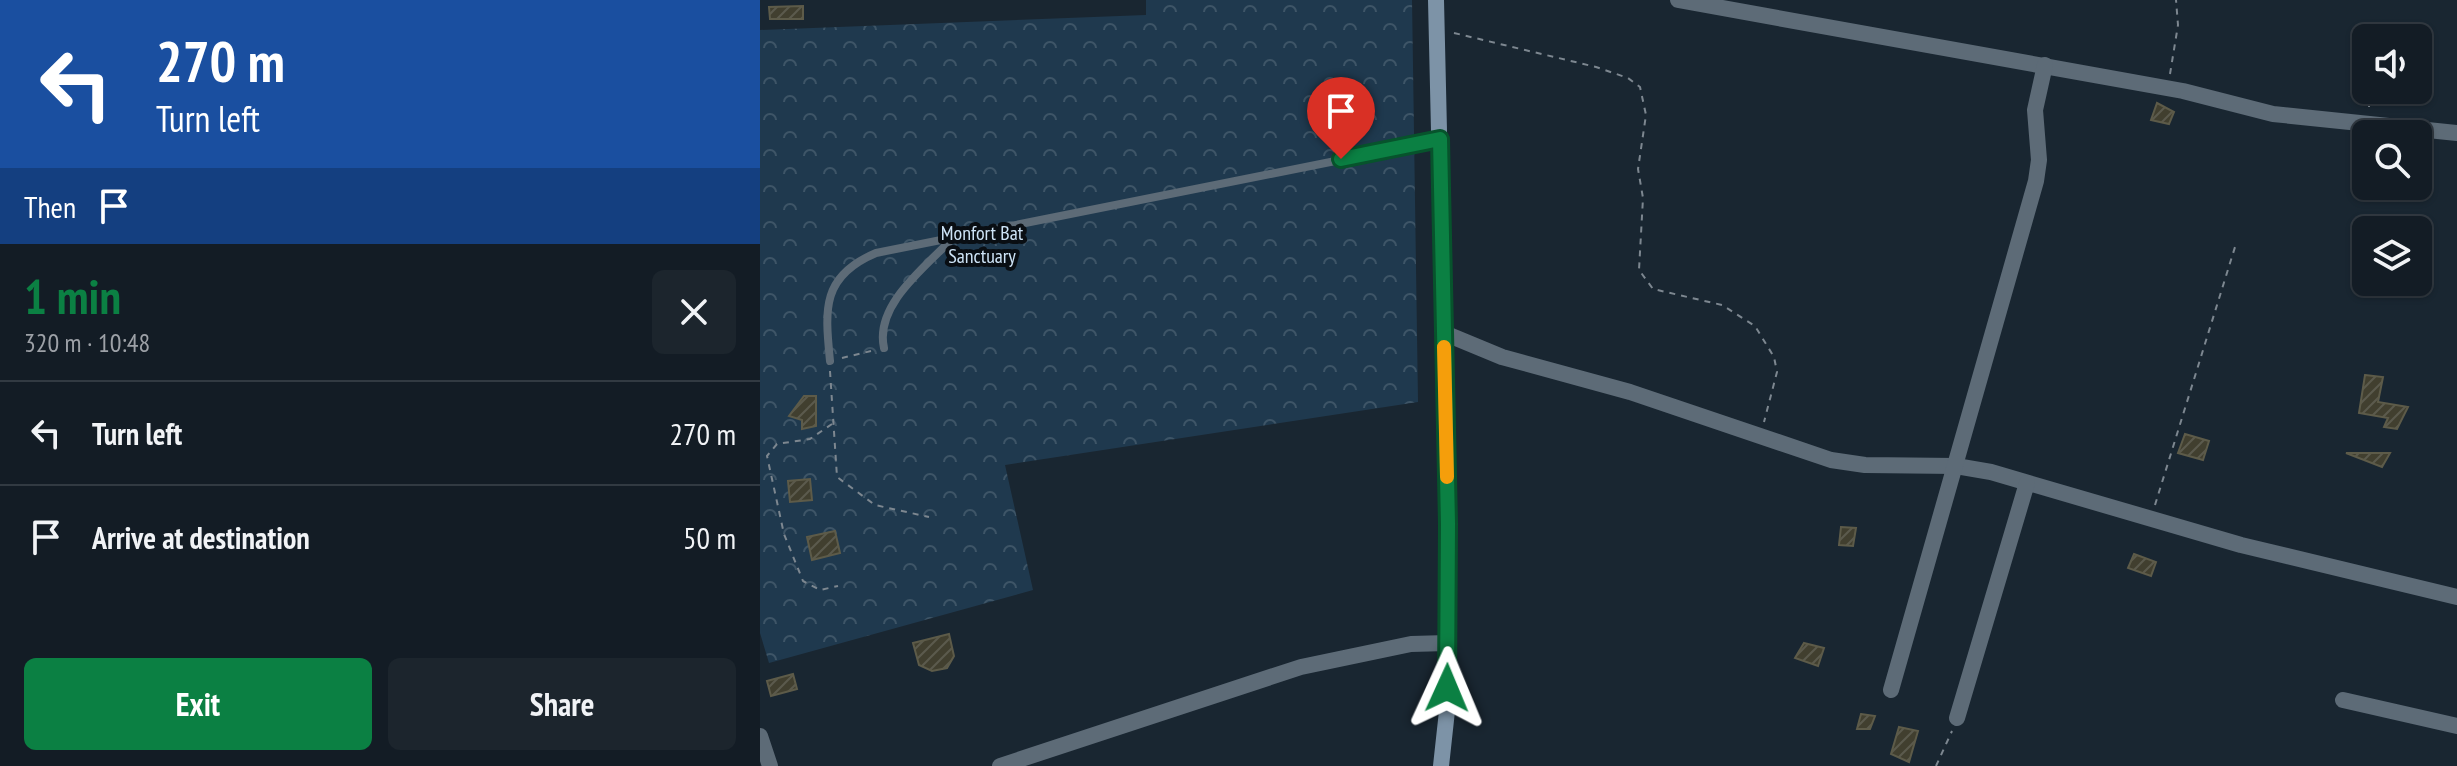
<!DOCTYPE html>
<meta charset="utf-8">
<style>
body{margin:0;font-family:"PT Sans Narrow",sans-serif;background:#1c252d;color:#f1f3f6;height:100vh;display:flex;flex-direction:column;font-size:30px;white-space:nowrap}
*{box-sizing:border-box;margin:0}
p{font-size:26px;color:#9da1a7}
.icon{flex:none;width:44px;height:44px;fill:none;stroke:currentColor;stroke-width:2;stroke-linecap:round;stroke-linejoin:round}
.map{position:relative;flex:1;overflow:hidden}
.details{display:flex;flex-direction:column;background:#131c25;width:760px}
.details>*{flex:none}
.guide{background:#1a4fa0;color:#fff;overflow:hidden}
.buttons{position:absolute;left:1592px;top:24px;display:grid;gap:16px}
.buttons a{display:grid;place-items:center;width:80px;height:80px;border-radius:12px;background:#131c25;box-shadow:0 2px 6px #0004,0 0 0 2px #323a42;font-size:40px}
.pin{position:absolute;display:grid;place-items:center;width:68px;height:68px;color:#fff;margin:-82px -34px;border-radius:50% 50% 50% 0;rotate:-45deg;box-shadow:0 0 8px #0007}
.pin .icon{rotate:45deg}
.me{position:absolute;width:88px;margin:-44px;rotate:1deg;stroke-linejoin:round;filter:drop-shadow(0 0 6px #0008)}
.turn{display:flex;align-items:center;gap:28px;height:168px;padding:0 24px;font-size:36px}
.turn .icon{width:104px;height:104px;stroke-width:2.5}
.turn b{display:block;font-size:56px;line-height:68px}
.then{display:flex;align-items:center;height:76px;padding:0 24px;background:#0003;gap:16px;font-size:30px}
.round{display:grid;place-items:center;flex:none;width:84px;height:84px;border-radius:12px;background:#1c252d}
.summary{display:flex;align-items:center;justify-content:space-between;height:136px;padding:0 24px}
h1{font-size:48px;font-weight:700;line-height:60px;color:#0b8043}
.button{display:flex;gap:16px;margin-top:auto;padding:16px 24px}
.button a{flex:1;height:92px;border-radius:12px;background:#0b8043;color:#fff;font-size:32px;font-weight:700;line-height:92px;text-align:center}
.button a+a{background:#1c252d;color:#f1f3f6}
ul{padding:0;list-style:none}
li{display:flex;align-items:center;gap:24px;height:104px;padding:0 24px;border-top:2px solid #323a42}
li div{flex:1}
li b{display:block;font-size:30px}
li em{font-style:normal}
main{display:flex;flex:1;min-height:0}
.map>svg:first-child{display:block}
</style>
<main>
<section class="details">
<div class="guide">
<div class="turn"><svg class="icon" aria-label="left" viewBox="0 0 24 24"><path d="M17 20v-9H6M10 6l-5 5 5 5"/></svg><div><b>270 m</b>Turn left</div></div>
<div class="then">Then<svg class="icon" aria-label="arrive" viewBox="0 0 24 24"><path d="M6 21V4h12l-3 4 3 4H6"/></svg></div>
</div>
<div class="summary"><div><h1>1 min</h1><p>320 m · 10:48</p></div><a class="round"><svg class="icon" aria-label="close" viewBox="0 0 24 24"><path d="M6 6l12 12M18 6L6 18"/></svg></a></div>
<ul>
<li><svg class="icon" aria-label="left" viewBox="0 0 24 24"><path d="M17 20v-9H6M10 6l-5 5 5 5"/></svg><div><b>Turn left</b></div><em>270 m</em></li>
<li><svg class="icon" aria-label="arrive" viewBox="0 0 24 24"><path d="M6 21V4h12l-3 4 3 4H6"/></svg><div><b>Arrive at destination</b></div><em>50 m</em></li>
</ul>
<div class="button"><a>Exit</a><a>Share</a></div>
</section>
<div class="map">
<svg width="1697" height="766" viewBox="0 0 1697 766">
<defs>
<pattern id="park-crowns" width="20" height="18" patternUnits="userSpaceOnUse" patternTransform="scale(2)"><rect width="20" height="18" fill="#1f394e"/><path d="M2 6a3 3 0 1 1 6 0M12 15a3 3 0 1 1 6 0" fill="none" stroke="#3e5567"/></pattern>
<pattern id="building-hatch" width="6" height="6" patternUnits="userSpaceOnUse" patternTransform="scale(2)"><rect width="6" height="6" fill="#413f2f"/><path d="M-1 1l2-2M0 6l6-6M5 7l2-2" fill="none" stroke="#5b5a4d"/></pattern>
</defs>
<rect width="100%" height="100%" fill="#192631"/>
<polygon fill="url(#park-crowns)" points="386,0 652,0 658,402 245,465 273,590 9,663 0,633 0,30 386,15"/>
<g fill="url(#building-hatch)" stroke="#5d5b49" stroke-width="2">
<polygon points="43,6 43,19 10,19 9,7"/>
<polygon points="1397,103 1414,112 1409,124 1391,120"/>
<polygon points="1605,375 1623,377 1618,402 1648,407 1637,429 1624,427 1628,418 1599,413"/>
<polygon points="44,396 56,396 56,426 42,429 42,420 29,416"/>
<polygon points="1425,434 1449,441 1443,460 1418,453"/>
<polygon points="1586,453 1630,453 1622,467"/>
<polygon points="50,479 52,500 30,502 28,481"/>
<polygon points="1081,527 1096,528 1093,546 1079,545"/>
<polygon points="75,531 80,553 52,560 47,537"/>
<polygon points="1374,554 1396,562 1391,576 1368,568"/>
<polygon points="189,634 194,656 187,668 172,671 159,665 153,643"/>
<polygon points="1044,643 1064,648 1058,666 1035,658"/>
<polygon points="33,674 37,689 11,696 7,681"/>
<polygon points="1101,714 1115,716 1110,729 1097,729"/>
<polygon points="1139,727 1158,731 1149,762 1131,754"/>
</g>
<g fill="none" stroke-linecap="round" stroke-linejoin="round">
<g stroke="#7d8790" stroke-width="2" stroke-dasharray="6 6" stroke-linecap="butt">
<polyline points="694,33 836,67 868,78 880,87 886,115 878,169 883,198 879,270 893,289 962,305 995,326 1014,357 1017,372 1004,422"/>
<polyline points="1614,38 1615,25"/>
<polyline points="1410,74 1418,25 1416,0"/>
<polyline points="1609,107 1610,90"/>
<polyline points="82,358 111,351"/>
<polyline points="70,371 77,477 115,505 169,517"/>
<polyline points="72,424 50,439 17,444 7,456 24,534 43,581 60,590 78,586"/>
<polyline points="1395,505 1475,247"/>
<polyline points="1176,766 1192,731"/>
</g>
<g stroke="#5d6b77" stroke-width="8">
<path d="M124,348c-10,-44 44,-83 71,-112"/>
<path d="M70,361c-5,-51 -9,-85 46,-108l564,-113"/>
</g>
<g stroke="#5d6b77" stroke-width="16">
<polyline points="918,0 1423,91 1513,114 1697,133"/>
<polyline points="684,333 742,357 870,392 1071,460 1105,465 1196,466 1231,472 1481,545 1697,597"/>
<polyline points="1131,690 1276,181 1279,160 1275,110 1285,65"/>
<polyline points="1583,700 1697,726"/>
<polyline points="1197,718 1267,483"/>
<polyline points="0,736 10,766"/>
<polyline points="240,766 541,667 651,644 687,643"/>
</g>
<polyline stroke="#7d93a7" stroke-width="16" points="676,0 688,524 687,711 681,766"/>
</g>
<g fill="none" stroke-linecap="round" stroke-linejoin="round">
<g stroke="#07532c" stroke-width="20">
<polyline id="route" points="581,159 680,139 688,524 687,688"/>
</g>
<use href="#route" stroke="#0b8043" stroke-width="14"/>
<polyline stroke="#f59e0b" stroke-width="14" points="684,347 687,477"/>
</g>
<g text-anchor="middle" stroke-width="8" stroke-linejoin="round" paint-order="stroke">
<g font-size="20" fill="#cee4f7" stroke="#090e13">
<text x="222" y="240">Monfort Bat<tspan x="222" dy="23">Sanctuary</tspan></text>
</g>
</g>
</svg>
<div class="buttons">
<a><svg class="icon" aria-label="sound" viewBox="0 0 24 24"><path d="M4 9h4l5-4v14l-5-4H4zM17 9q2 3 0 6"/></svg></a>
<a><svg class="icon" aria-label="search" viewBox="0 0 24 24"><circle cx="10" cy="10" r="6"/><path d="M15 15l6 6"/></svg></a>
<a><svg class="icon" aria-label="layers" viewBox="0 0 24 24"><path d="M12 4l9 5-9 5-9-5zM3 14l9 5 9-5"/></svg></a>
</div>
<div class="pin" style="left:581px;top:159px;background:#d93025"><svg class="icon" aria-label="arrive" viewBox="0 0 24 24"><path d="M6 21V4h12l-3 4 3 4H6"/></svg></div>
<svg class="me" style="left:687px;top:688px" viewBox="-20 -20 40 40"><path d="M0-17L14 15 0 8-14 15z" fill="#0b8043" stroke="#fff" stroke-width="4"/></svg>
</div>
</main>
